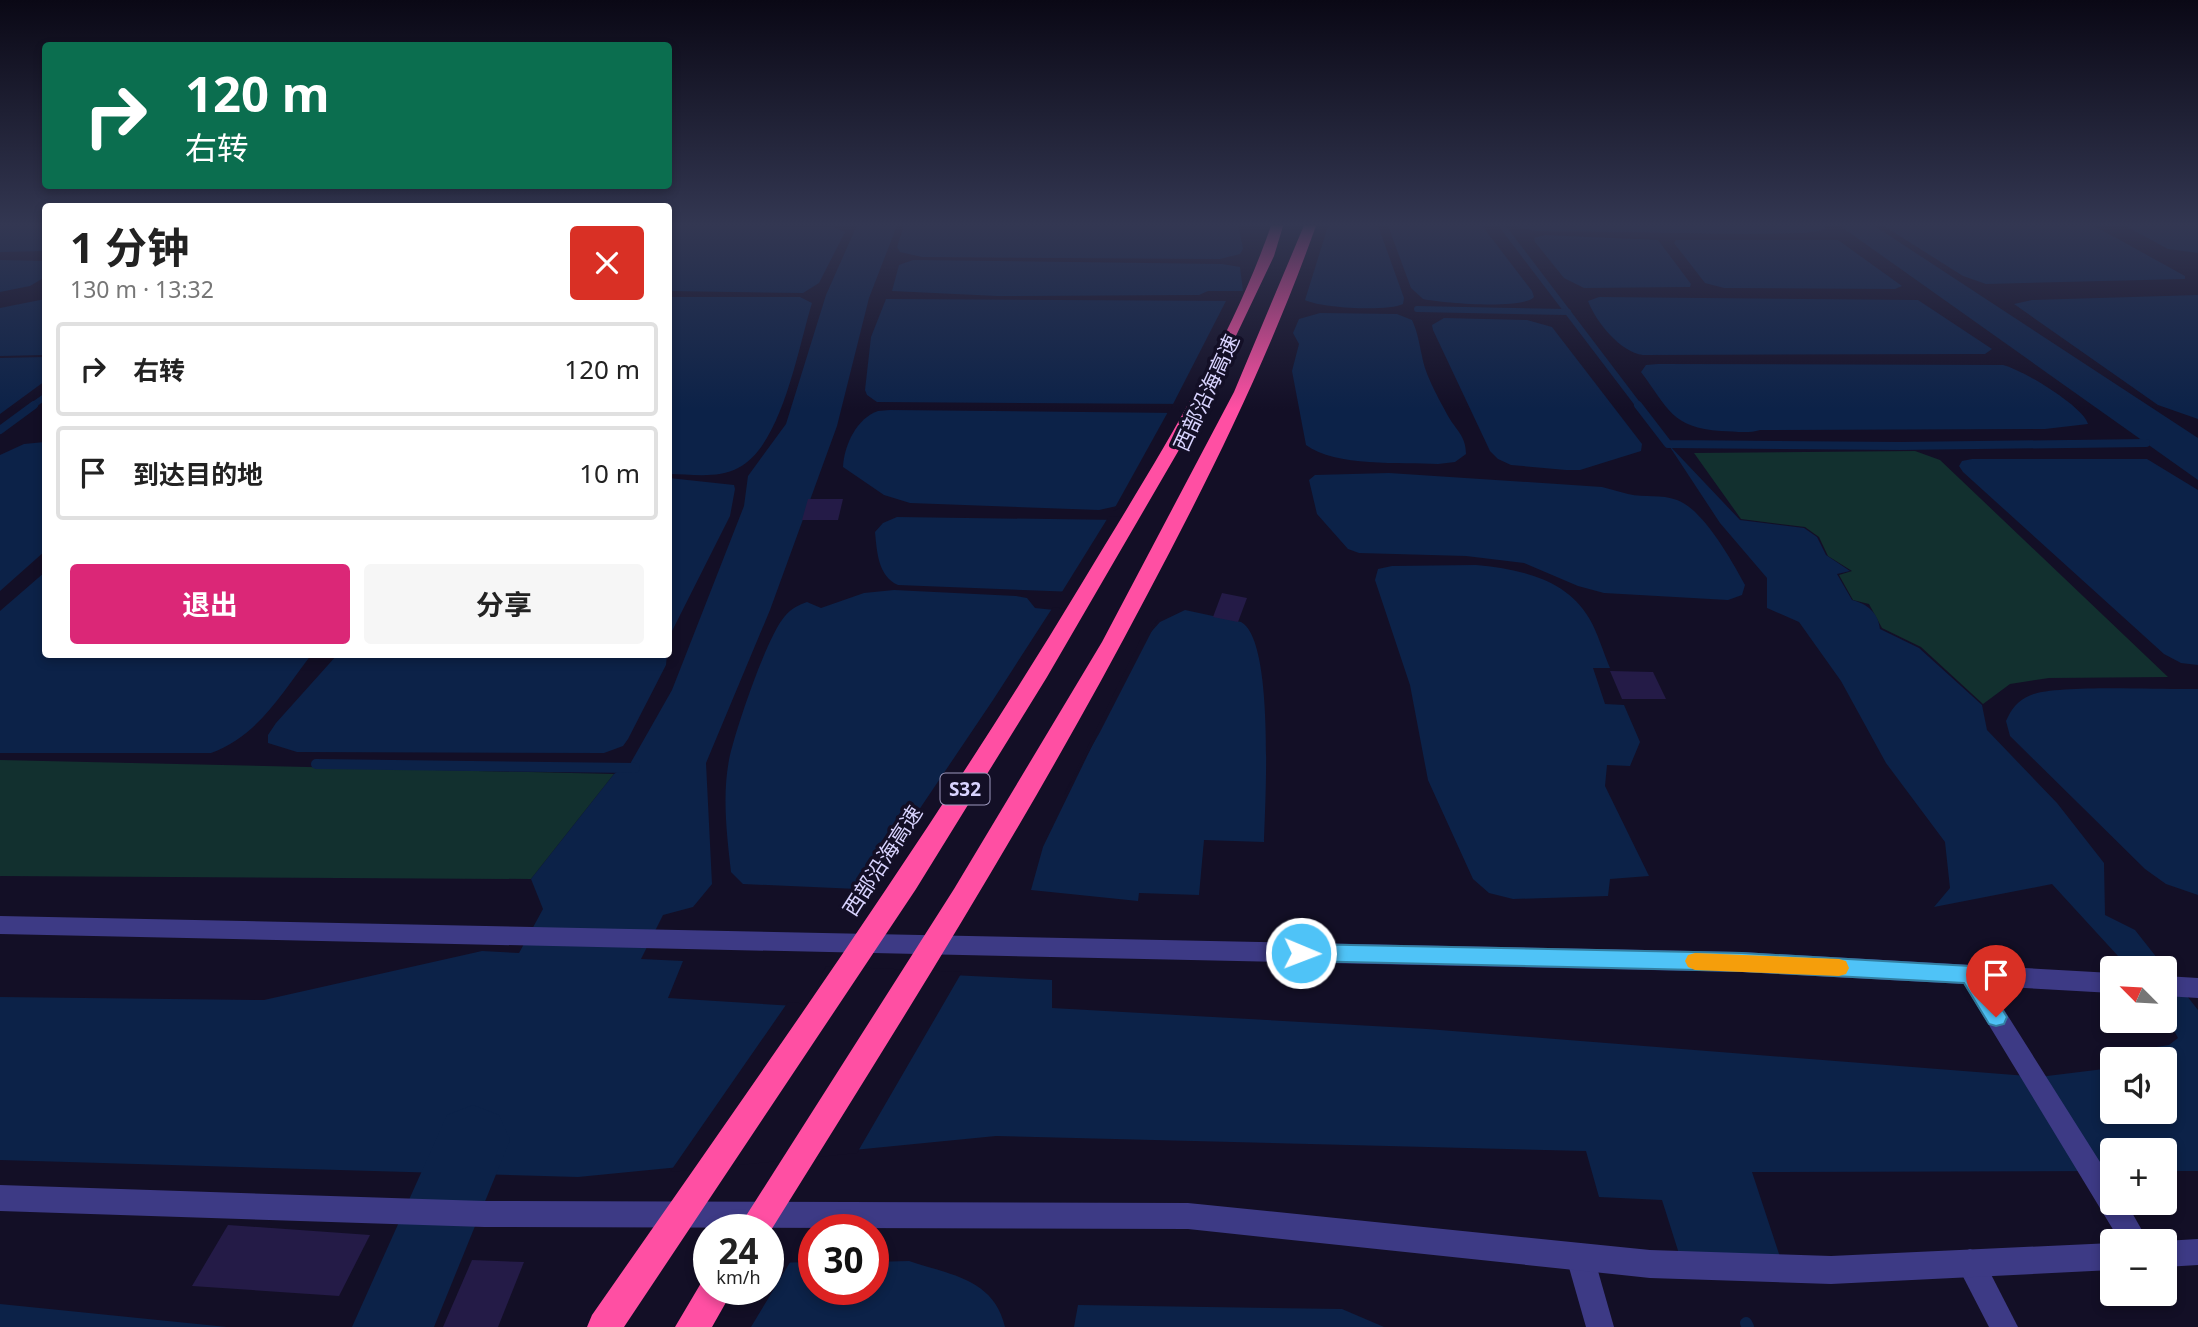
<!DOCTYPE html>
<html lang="zh">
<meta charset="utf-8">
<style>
body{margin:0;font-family:"Noto Sans","Noto Sans SC",sans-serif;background:#f6f6f6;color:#222;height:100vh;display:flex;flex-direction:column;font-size:26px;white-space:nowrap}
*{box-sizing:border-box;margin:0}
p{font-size:23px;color:#767676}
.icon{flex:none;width:38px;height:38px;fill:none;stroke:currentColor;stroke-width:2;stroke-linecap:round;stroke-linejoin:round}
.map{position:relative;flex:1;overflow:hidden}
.panel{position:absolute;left:42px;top:203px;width:630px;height:455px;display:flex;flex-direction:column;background:#fff;border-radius:7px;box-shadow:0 4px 10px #0003}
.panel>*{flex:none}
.guide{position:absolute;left:42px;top:42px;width:630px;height:147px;border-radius:7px;box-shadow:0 4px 10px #0003;background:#0b6e4f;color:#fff;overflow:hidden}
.needle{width:46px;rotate:294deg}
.controls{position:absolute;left:2100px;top:956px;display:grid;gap:14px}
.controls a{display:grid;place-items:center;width:77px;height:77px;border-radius:7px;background:#fff;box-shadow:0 4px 10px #0003;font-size:35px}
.speed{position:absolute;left:693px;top:1214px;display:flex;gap:14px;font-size:35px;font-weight:700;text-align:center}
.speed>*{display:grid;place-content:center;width:91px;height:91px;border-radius:50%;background:#fff;box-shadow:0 4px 10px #0003;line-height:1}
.speed small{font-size:18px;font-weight:400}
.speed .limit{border:10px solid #d22;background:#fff;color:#111}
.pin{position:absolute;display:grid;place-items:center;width:60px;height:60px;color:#fff;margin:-72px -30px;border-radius:50% 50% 50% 0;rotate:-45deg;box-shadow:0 0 7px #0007}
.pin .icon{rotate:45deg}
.me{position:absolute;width:77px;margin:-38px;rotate:91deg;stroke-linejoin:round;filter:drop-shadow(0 0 5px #0008)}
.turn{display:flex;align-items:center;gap:24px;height:147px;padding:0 28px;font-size:32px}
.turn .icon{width:91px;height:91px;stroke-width:2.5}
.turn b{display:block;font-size:49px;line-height:60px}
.round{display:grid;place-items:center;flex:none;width:74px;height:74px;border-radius:7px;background:#f6f6f6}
.summary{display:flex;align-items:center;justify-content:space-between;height:119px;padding:0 28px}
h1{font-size:42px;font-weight:700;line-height:52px}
.cta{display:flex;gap:14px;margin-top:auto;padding:14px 28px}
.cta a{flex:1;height:80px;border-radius:7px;background:#db2777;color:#fff;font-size:28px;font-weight:700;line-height:80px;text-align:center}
.cta a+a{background:#f6f6f6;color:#222}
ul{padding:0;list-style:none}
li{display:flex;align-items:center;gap:21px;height:94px;margin:0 14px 10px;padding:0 14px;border:4px solid #e0e0e0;border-radius:7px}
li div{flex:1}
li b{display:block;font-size:26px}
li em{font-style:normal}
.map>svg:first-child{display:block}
</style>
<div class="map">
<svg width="2198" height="1327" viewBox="0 0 2198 1327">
<rect width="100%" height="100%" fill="#130f26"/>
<g fill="#12302f">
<polygon points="1915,451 1940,460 2168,677 2049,678 2010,684 1983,704 1921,647 1882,628 1869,604 1853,600 1839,575 1852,571 1828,556 1819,537 1805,527 1741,519 1694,453"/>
<polygon points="0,760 614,774 531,879 0,876"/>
</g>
<g fill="#0c2248">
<polygon points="0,223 45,223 45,251 0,252"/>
<path d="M858,223h40l-29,75 -32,128 -67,184 -64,153 6,121 -19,23 -30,8 -22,44 42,2 -15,37 143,9 17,-38 224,11v28l375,21 612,48 73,-9v43h53v-52h-23l2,-10 25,-4 9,-7 -13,-24v-46h-36l-77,-84 -118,23 16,-19 -5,-46 -59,-79 -45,-82 -42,-59 -32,-14v-30l-47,-55 -52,-79 72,76 64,8 13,9 9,18 24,16 -13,3 15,26c15,4 26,12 28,29l39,19 63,57 5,25 70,73 47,60 1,52 30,15 63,80v161h-33v-21h-53v21l-360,1 29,88h-100l-19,-60 -63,-3 -13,-46 -590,-15 -418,41 -578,-17v-163l264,3 218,-49 37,2 24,-44 -12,-30 83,-105 16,-10 42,-74 72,-184 4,-30 38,-52 40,-129z"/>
<polygon points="905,223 1238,223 1243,249 1240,254 1220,259 922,257 900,252 897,247"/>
<path d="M1329,223h48l27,75 -1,6c-16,8 -82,4 -98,-4z"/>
<path d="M1387,223h93l52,68 2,6c-11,13 -93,6 -111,2l-12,-11z"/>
<polygon points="1513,223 1821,223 1827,229 1806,233 1746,234 1537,231 1520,228"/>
<polygon points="1836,223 1870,223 2198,438 2198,480"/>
<polygon points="1879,223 2089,223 2185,276 2185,279 1986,284 1963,276"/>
<polygon points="2120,223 2198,223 2198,253 2168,249"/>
<polygon points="669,224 834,227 845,232 819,283 803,293 669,291"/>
<polygon points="1545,235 1658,240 1691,284 1690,287 1584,288 1564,278 1535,242 1534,238"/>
<polygon points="1676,240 1838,240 1902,286 1895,289 1724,288 1705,283 1674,243"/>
<polygon points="0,260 45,261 45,277 30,286 0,292"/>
<polygon points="913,260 1222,264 1240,267 1243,291 1208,291 1199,295 997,296 892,291 899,265"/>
<polygon points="2198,295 2198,419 2158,405 2014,304 2032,300"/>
<path d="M669,297h131l12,6c-14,45 -30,143 -74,165 -20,11 -48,6 -69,6z"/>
<path d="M1599,297l319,3 74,49 -7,5 -342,1c-23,-3 -47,-33 -55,-54z"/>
<polygon points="45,299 45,355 0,356 0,308"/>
<polygon points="886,299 1240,301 1192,404 877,402 867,395 865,390 871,337"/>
<path d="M1320,313l77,1 15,6c6,13 7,23 10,36 3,19 17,43 26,60 8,14 18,20 18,38l-11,8 -17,2c-36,-2 -103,3 -132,-19l-14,-74 7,-27 -6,-11 6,-14z"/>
<polygon points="1444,318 1527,320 1552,327 1642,444 1641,451 1580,470 1566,470 1511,465 1498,459 1490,451 1433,330 1432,325"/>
<polygon points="45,357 45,381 0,414 0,358"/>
<path d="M1658,364l345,1c18,4 80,41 85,59l-43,5 -285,1c-13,4 -26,1 -39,1 -49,-3 -53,-23 -80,-59l5,-7z"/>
<path d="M878,411l12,-1 287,3 -60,93 -18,4 -189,-7 -26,-8 -41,-28c1,-22 14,-49 35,-56z"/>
<polygon points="45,442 45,551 0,591 0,455 24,444"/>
<polygon points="1972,459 2147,459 2198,490 2198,665 2181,663 2164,654 1963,472 1959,466 1962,461"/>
<path d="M1389,473l213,14c9,2 17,5 26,7 17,4 33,0 49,6 26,9 55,61 68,85l-3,10 -14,5 -124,-7 -26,-7 -54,-23 -58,-7 -107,-3 -11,-4 -31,-35 -8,-34 6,-5z"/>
<polygon points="669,478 734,485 735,489 730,516 670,635 669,647"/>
<path d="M897,517l223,3 -44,72 -178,-7c-20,-9 -21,-33 -23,-53l8,-9z"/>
<path d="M1476,565c42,4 90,13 113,53 9,15 14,34 21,50h-17l12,36 19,1 16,37 -10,24 -23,-1 -2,21 44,90 -39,3 -2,17 -95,3 -24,-6 -16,-14 -45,-99 -18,-95 -35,-105 3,-11 14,-3z"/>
<path d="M45,572l1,82 265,1c-29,38 -53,81 -100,98h-211v-142z"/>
<path d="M894,590l122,6 11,2 8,10 29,3 -184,279 -137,-6 -12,-12c-4,-36 -9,-75 -2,-112 6,-29 38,-124 56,-144 6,-7 13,-11 22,-14l14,6 43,-15z"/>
<path d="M1185,610l56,12c34,18 24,182 23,220l-60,-2 -5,55 -60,-2 -1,8 -107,-11 12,-43 100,-206 17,-19z"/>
<polygon points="337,655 337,654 667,655 666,665 628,739 623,746 604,753 297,752 268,743 268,735 276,723"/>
<path d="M2198,689v206l-32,-11 -21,-15 -135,-133 -4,-15c6,-13 11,-20 25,-26 27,-11 132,-5 167,-6z"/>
<path d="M909,1261c42,14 85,18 96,66h-288l51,-37v-27l46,-1v28h59v-28z"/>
<polygon points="0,1304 227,1327 0,1327"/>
<polygon points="1078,1305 1342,1309 1384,1327 1074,1327"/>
</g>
<g fill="#130f26">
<polygon points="1228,297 1242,298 1192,408 1171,408"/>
<polygon points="1169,410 1179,410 1181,415 1120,508 1113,511"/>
<polygon points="1109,516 1122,517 1077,595 1060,595"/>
<polygon points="1053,607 1066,609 1067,613 883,892 863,893 993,700"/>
<polygon points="1158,619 1100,732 1064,795 1140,640"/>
<polygon points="826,966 962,972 857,1153 670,1172 788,1002 809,1004"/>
<polygon points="768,1259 792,1259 751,1327 713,1327 735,1290 768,1290"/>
</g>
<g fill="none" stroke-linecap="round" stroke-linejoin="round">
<g stroke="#0c2248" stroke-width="6">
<polyline points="1500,223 1639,406"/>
<polyline points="1417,309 1568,312"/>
<polyline points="32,406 46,396"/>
</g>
<g stroke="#0c2248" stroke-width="8">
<polyline points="1638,405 1668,444 1900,446 2146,443"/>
<polyline points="0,430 34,405"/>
</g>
<polyline stroke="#0c2248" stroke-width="10" points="316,764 635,768"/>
<polyline stroke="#0c2248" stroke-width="12" points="1746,1323 1748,1327"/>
<polygon fill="#0c2248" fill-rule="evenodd" points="473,1105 499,1115 510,1140 434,1327 352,1327 447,1115"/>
</g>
<g fill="#241b47">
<polygon points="808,499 843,499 838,520 802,520"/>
<polygon points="1222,593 1247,598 1238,622 1213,617"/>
<polygon points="1610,671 1653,672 1666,699 1622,699"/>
<polygon points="228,1225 370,1235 339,1296 192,1286"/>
<polygon points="472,1260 524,1262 498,1327 443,1327"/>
</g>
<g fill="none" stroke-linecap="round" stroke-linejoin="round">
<g fill="#3d3a85" fill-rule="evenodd">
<polygon points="0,916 1742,952 2112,973 2112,993 1989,986 2112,1181 2112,1202 2126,1202 2148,1241 2120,1241 1964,984 1742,972 0,934"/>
<polygon points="2165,976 2198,978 2198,998 2165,996"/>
<polygon points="1580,1243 1590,1247 1594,1257 1614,1327 1586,1327 1566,1257 1570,1247"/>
<polygon points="1970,1249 1980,1253 2018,1327 1989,1327 1956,1263 1960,1253"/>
</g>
<g fill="#3d3a85" fill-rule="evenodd">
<polygon points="0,1185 484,1201 1188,1203 1650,1250 1831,1256 2112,1243 2112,1270 1831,1284 1650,1278 1188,1229 484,1227 0,1211"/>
<polygon points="2198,1239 2198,1265 2165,1267 2164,1241"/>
</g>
<g fill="#ff4fa3" fill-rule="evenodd">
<path d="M1272,223h12l-10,33 -80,168 -147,253 -131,212 -292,438h-37l5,-12c168,-241 338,-480 490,-732 68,-113 147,-235 190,-360z"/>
<path d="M1305,223h12c-46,130 -106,252 -171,374 -115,219 -247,428 -378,638v-5h-31l217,-341 148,-247 132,-250z"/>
<polygon points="709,1276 709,1290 733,1290 712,1327 675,1327 704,1278"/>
</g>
</g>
<linearGradient id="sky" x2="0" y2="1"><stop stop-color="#0a0815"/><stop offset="0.55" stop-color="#333752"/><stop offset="1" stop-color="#333752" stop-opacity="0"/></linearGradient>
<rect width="2198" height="409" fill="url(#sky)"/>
<polygon fill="#4fc3f7" stroke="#337fa1" stroke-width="2" points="1301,944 1742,953 1970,966 1977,969 2007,1017 2004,1024 1996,1026 1989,1024 1964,983 1742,971 1301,961 1294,959 1291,953 1294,947"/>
<polygon fill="#f59e0b" points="1695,953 1839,959 1846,961 1849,968 1846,974 1839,976 1695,970 1688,967 1685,961 1688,955"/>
<g text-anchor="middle" stroke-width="7" stroke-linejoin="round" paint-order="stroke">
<rect fill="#130f26" stroke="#9e99be" stroke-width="2" x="940.5" y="773.5" width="49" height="31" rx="5"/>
<g font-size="19" font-weight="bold" fill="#d9d4ff">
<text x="965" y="796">S32</text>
</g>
<g font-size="21" fill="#d9d4ff" stroke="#130f26">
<text transform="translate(1207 393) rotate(-65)" y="7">西部沿海高速</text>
<text transform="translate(883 861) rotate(-57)" y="7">西部沿海高速</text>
</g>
</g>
</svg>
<div class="controls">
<a><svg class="needle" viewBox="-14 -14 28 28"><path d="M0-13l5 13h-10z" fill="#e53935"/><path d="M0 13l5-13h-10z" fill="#767676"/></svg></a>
<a><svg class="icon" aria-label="sound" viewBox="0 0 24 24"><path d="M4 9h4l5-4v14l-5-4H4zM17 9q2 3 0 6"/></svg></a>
<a>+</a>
<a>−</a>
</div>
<div class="speed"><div>24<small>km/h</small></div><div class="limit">30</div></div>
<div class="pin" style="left:1996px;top:1017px;background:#d93025"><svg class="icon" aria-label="arrive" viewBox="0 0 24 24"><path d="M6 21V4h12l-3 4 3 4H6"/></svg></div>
<svg class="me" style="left:1301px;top:953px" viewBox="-20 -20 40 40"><circle r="17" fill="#4fc3f7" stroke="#fff" stroke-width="3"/><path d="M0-11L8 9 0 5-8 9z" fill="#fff"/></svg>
<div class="guide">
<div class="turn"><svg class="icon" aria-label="right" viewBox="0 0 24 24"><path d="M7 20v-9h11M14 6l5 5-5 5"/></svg><div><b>120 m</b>右转</div></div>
</div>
<section class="panel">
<div class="summary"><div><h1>1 分钟</h1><p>130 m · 13:32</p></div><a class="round" style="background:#d93025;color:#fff"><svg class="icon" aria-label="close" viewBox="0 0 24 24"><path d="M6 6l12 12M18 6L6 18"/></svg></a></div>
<ul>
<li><svg class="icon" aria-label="right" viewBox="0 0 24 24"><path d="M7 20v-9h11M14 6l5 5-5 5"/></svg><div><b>右转</b></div><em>120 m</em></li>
<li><svg class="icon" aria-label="arrive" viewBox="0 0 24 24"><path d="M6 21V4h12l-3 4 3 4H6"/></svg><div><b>到达目的地</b></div><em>10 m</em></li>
</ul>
<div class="cta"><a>退出</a><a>分享</a></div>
</section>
</div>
